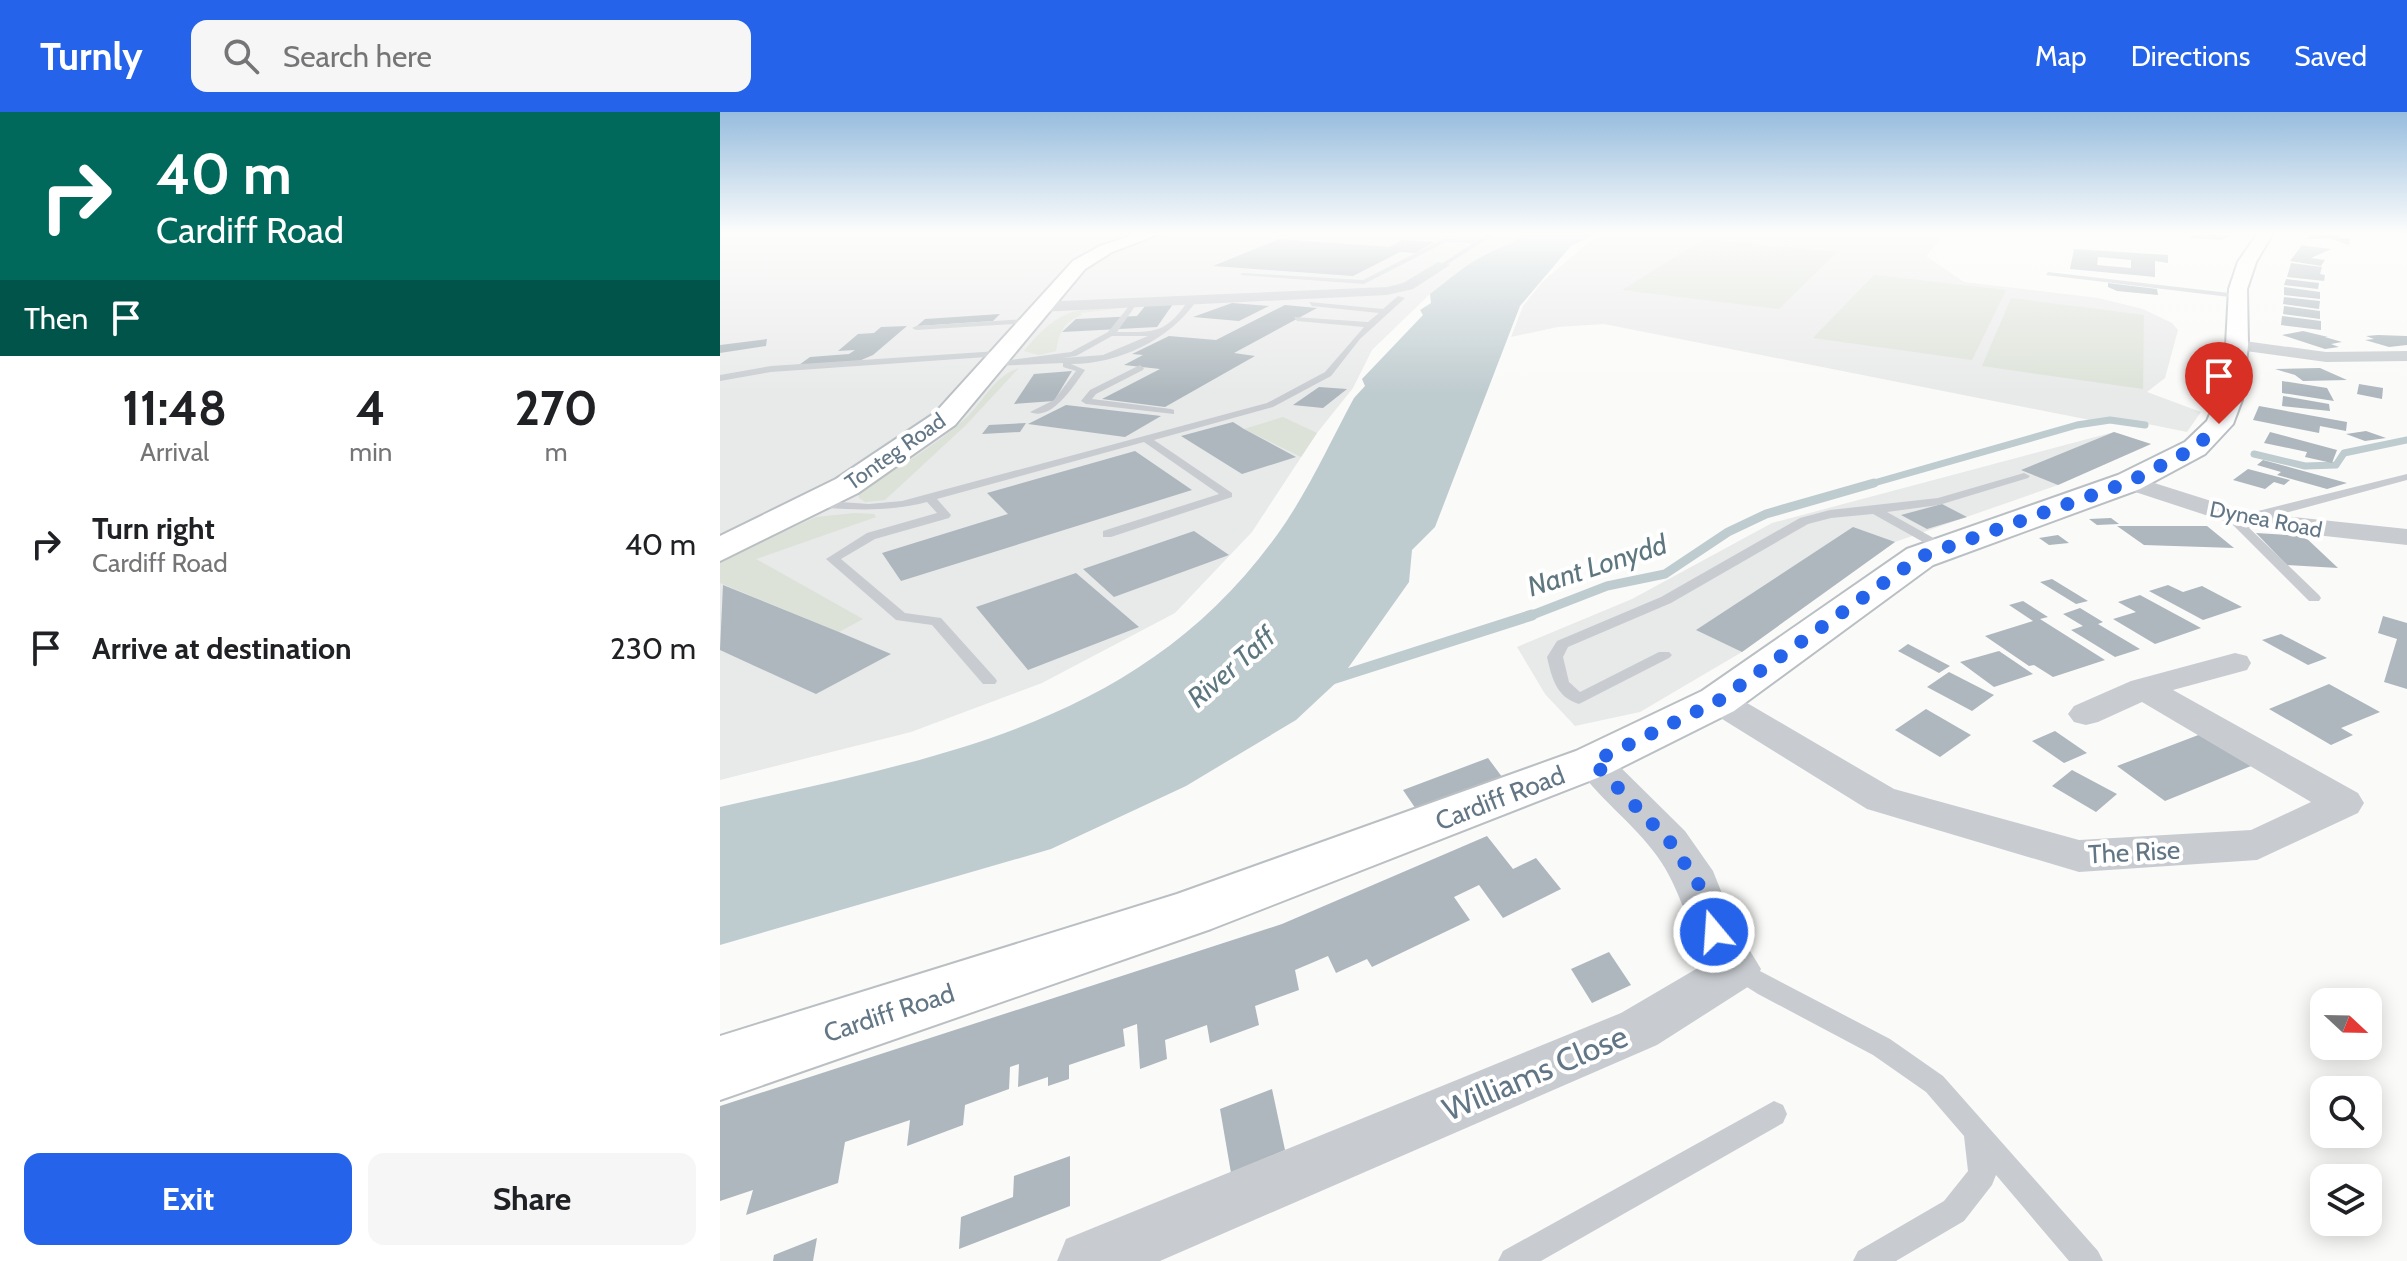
<!DOCTYPE html>
<style>
body{margin:0;font-family:Cabin,sans-serif;background:#f6f6f6;color:#202124;height:100vh;display:flex;flex-direction:column;font-size:30px;white-space:nowrap}
*{box-sizing:border-box;margin:0}
p{font-size:26px;color:#757577}
.icon{flex:none;width:44px;height:44px;fill:none;stroke:currentColor;stroke-width:2;stroke-linecap:round;stroke-linejoin:round}
.map{position:relative;flex:1;overflow:hidden}
.side{display:flex;flex-direction:column;background:#fff;width:720px}
.side>*{flex:none}
.guide{background:#00695c;color:#fff;overflow:hidden}
.needle{width:52px;rotate:112deg}
.tools{position:absolute;left:1590px;top:876px;display:grid;gap:16px}
.tools a{display:grid;place-items:center;width:72px;height:72px;border-radius:16px;background:#fff;box-shadow:0 4px 20px #0003;font-size:40px}
.pin{position:absolute;display:grid;place-items:center;width:68px;height:68px;color:#fff;margin:-82px -34px;border-radius:50% 50% 50% 0;rotate:-45deg;box-shadow:0 0 8px #0007}
.pin .icon{rotate:45deg}
.me{position:absolute;width:88px;margin:-44px;rotate:342deg;stroke-linejoin:round;filter:drop-shadow(0 0 6px #0008)}
.turn{display:flex;align-items:center;gap:28px;height:168px;padding:0 24px;font-size:36px}
.turn .icon{width:104px;height:104px;stroke-width:2.5}
.turn b{display:block;font-size:56px;line-height:68px}
.then{display:flex;align-items:center;height:76px;padding:0 24px;background:#0003;gap:16px;font-size:30px}
.eta{display:flex;justify-content:space-evenly;align-items:center;height:136px;text-align:center}
.eta b{font-size:48px;font-weight:700;line-height:56px}
.primary-button{display:flex;gap:16px;margin-top:auto;padding:16px 24px}
.primary-button a{flex:1;height:92px;border-radius:16px;background:#2563eb;color:#fff;font-size:32px;font-weight:700;line-height:92px;text-align:center}
.primary-button a+a{background:#f6f6f6;color:#202124}
ul{padding:0;list-style:none}
li{display:flex;align-items:center;gap:24px;height:104px;padding:0 24px}
li div{flex:1}
li b{display:block;font-size:30px}
li em{font-style:normal}
header{display:flex;align-items:center;gap:48px;box-sizing:border-box;height:112px;padding:0 40px;background:#2563eb;color:#fff}
header strong{font-size:38px}
nav{display:flex;gap:44px;margin-inline-start:auto;font-size:28px}
.search{width:560px;height:72px;background:#f6f6f6;display:flex;align-items:center;gap:20px;box-sizing:border-box;padding:0 28px;border-radius:16px;color:#757577;font-size:30px}
main{display:flex;flex:1;min-height:0}
.map>svg:first-child{display:block}
</style>
<header>
<strong>Turnly</strong>
<div class="search"><svg class="icon" aria-label="search" viewBox="0 0 24 24"><circle cx="10" cy="10" r="6"/><path d="M15 15l6 6"/></svg>Search here</div>
<nav><a>Map</a><a>Directions</a><a>Saved</a></nav>
</header>
<main>
<section class="side">
<div class="guide">
<div class="turn"><svg class="icon" aria-label="right" viewBox="0 0 24 24"><path d="M7 20v-9h11M14 6l5 5-5 5"/></svg><div><b>40 m</b>Cardiff Road</div></div>
<div class="then">Then<svg class="icon" aria-label="arrive" viewBox="0 0 24 24"><path d="M6 21V4h12l-3 4 3 4H6"/></svg></div>
</div>
<div class="eta">
<div><b>11:48</b><p>Arrival</p></div>
<div><b>4</b><p>min</p></div>
<div><b>270</b><p>m</p></div>
</div>
<ul>
<li><svg class="icon" aria-label="right" viewBox="0 0 24 24"><path d="M7 20v-9h11M14 6l5 5-5 5"/></svg><div><b>Turn right</b><p>Cardiff Road</p></div><em>40 m</em></li>
<li><svg class="icon" aria-label="arrive" viewBox="0 0 24 24"><path d="M6 21V4h12l-3 4 3 4H6"/></svg><div><b>Arrive at destination</b></div><em>230 m</em></li>
</ul>
<div class="primary-button"><a>Exit</a><a>Share</a></div>
</section>
<div class="map">
<svg width="1687" height="1149" viewBox="0 0 1687 1149">
<rect width="100%" height="100%" fill="#fafaf8"/>
<g fill="#e8e9e9">
<polygon points="22,121 807,121 758,155 710,182 652,238 633,276 597,321 532,420 455,501 322,571 191,620 0,668 0,123"/>
<polygon points="880,121 1225,121 1206,144 1244,170 1378,186 1423,197 1452,211 1458,218 1445,266 1427,280 1481,300 1467,320 1408,308 1370,308 884,212 838,215 791,225 803,194 822,170"/>
<polygon points="1394,320 1431,332 1338,373 1175,430 1022,540 920,600 855,614 825,582 797,535 912,487 1052,411"/>
</g>
<g fill="#dce2d8">
<polygon points="984,127 1117,140 1059,197 902,178"/>
<polygon points="1154,163 1286,178 1252,248 1093,226"/>
<polygon points="1291,186 1424,203 1423,277 1262,254"/>
<path d="M402,196l-42,5 2,2c-20,7 -23,20 -26,36l-17,4 -15,-4c30,-37 49,-46 98,-43z"/>
<path d="M299,256l-53,57 -81,75 -20,2 -6,-4 -1,-8c37,-20 76,-43 108,-72 18,-17 28,-42 53,-50z"/>
<polygon points="563,305 597,321 581,345 524,317"/>
<polygon points="134,401 154,402 156,405 36,447 143,507 119,520 0,471 0,449 96,405"/>
</g>
<path fill="#becbcf" d="M805,121h73l-27,13 -51,60 -85,221 -23,23 -3,32 -68,96 -45,42 -110,66 -135,63 -331,96v-138c214,-49 420,-81 557,-272 31,-43 52,-91 77,-137l11,-12 -3,-7 61,-64 -3,-5 11,-7 -1,-9c19,-14 34,-29 57,-40 15,-8 26,-10 38,-21z"/>
<g fill="none" stroke-linecap="round" stroke-linejoin="round">
<g stroke="#becbcf" stroke-width="7">
<polyline points="1534,342 1585,354 1616,353 1624,341 1687,328"/>
<polyline points="1147,373 1357,313 1390,308 1425,313"/>
</g>
<polyline stroke="#becbcf" stroke-width="9" points="807,505 887,474 945,462 1008,420 1046,402 1154,371"/>
<polyline stroke="#becbcf" stroke-width="11" points="609,568 812,503"/>
</g>
<g fill="#adb7bd" fill-rule="evenodd">
<polygon points="1488,121 1510,121 1511,124 1501,128 1471,126 1471,122"/>
<polygon points="1594,121 1622,121 1619,126 1630,126 1629,133 1610,126 1586,127"/>
<polygon points="559,127 669,135 682,128 714,130 695,141 680,140 633,164 493,154"/>
<polygon points="1582,133 1586,134 1611,137 1591,146 1605,148 1601,154 1570,149"/>
<path d="M1354,137l94,6v8l-13,-2v16l-85,-8zM1378,145l33,3v8l-34,-3z"/>
<polygon points="1571,151 1602,155 1600,162 1605,163 1604,169 1567,165"/>
<polygon points="1566,167 1599,171 1598,177 1564,173"/>
<polygon points="1388,171 1437,177 1438,183 1397,179 1388,175"/>
<polygon points="1564,175 1600,180 1600,187 1564,183"/>
<polygon points="1564,185 1600,189 1599,197 1563,192"/>
<polygon points="512,191 549,194 519,209 473,205"/>
<polygon points="453,192 437,215 342,220 356,207 417,204 426,193"/>
<polygon points="565,193 597,196 514,241 535,244 445,295 382,287 440,257 404,253 423,243 412,242 449,224 496,228"/>
<polygon points="1564,194 1600,199 1600,207 1563,202"/>
<polygon points="280,202 273,209 197,214 205,207"/>
<polygon points="1562,204 1601,209 1601,218 1561,213"/>
<polygon points="187,214 153,243 139,249 79,253 90,245 129,242 135,238 118,239 138,222 154,221 161,215"/>
<polygon points="1583,219 1608,225 1605,225 1622,230 1611,232 1619,235 1605,237 1562,223"/>
<polygon points="1658,223 1687,224 1687,233 1669,235 1645,228 1654,227 1646,224"/>
<polygon points="47,227 46,234 0,241 0,233"/>
<polygon points="1600,256 1627,268 1583,269 1575,263 1555,257"/>
<polygon points="352,259 334,289 294,292 314,262"/>
<polygon points="1562,269 1607,276 1614,289 1562,281"/>
<polygon points="1639,272 1663,276 1662,287 1637,282"/>
<polygon points="599,275 627,277 603,296 573,293"/>
<polygon points="1563,284 1609,292 1610,299 1562,294"/>
<polygon points="346,293 441,304 405,325 308,312"/>
<polygon points="1539,294 1627,310 1626,319 1600,314 1599,321 1533,308"/>
<polygon points="513,310 524,317 576,345 522,362 461,324"/>
<polygon points="306,311 300,320 262,322 269,313"/>
<polygon points="1646,319 1666,326 1645,329 1626,322"/>
<polygon points="1394,320 1431,332 1338,373 1301,358"/>
<polygon points="1550,320 1617,338 1612,351 1585,345 1587,340 1544,331"/>
<polygon points="415,339 472,378 181,469 162,441 288,402 267,381"/>
<polygon points="1543,348 1627,371 1607,377 1557,363 1561,360 1537,353"/>
<polygon points="1528,357 1570,368 1564,373 1554,370 1545,377 1513,368"/>
<polygon points="1222,392 1247,405 1207,417 1181,403"/>
<polygon points="1391,406 1399,412 1377,413 1369,407"/>
<polygon points="1397,414 1487,414 1514,436 1424,433"/>
<polygon points="1133,415 1175,430 1022,540 976,518"/>
<polygon points="474,419 509,443 394,485 363,457"/>
<polygon points="1536,421 1584,424 1618,456 1567,453"/>
<polygon points="1338,423 1349,431 1329,433 1319,426"/>
<polygon points="356,461 419,515 308,558 256,495"/>
<polygon points="1332,467 1368,489 1356,492 1320,470"/>
<polygon points="3,473 119,520 171,542 96,582 0,538"/>
<polygon points="1448,473 1463,480 1482,474 1522,495 1483,508 1429,479"/>
<polygon points="1420,483 1481,516 1435,532 1393,507 1416,500 1398,490"/>
<polygon points="1303,489 1328,505 1320,507 1385,548 1333,565 1314,553 1309,554 1265,524 1313,509 1289,493"/>
<polygon points="1360,496 1383,510 1378,512 1420,537 1395,545 1351,518 1363,514 1343,502"/>
<polygon points="1663,504 1687,511 1687,577 1664,570 1677,527 1658,521"/>
<polygon points="1561,522 1607,546 1588,553 1542,528"/>
<polygon points="1188,532 1230,554 1219,561 1178,539"/>
<polygon points="1279,539 1313,562 1274,575 1240,550"/>
<polygon points="1229,560 1274,583 1252,599 1207,575"/>
<polygon points="1609,572 1660,600 1621,616 1633,623 1611,633 1549,597"/>
<polygon points="1206,597 1251,623 1220,645 1175,618"/>
<polygon points="1335,619 1367,641 1344,651 1312,629"/>
<polygon points="1481,622 1531,654 1445,689 1397,654"/>
<polygon points="768,646 785,669 700,703 683,678"/>
<polygon points="1352,658 1397,682 1376,700 1332,674"/>
<polygon points="767,724 793,757 816,746 841,777 783,806 759,773 734,785 750,808 652,855 647,847 616,861 608,844 575,858 579,878 535,894 539,913 490,931 487,913 445,928 447,947 420,957 417,912 403,917 405,934 349,953 349,967 328,974 328,965 298,975 299,952 290,955 289,977 245,993 243,1013 187,1034 190,1008 125,1030 118,1071 26,1103 33,1078 0,1089 0,994 562,812"/>
<polygon points="889,840 911,873 872,891 851,857"/>
<polygon points="552,977 565,1038 511,1061 500,997"/>
<polygon points="350,1044 350,1094 239,1137 241,1105 293,1085 294,1064"/>
<polygon points="97,1126 93,1149 53,1149 54,1143"/>
</g>
<g fill="none" stroke-linecap="round" stroke-linejoin="round">
<g stroke="#babfc3" stroke-width="4">
<g id="primary">
<polygon points="420,121 442,121 392,140 365,157 235,313 138,381 0,449 0,424 116,367 215,301 353,149 380,134"/>
<polygon points="1538,121 1553,121 1536,150 1527,177 1528,233 1522,288 1513,312 1485,342 1420,377 1213,453 1014,599 890,661 491,817 0,988 0,924 457,782 856,639 982,579 1187,437 1398,363 1465,330 1487,309 1496,288 1506,233 1509,177 1518,150"/>
</g>
</g>
<g fill="#c8ccd0" fill-rule="evenodd">
<polygon points="770,121 776,121 725,154 720,153 753,131 726,130 644,172 520,163 523,161 643,168 723,127 758,128"/>
<polygon points="1328,160 1518,182 1522,184 1518,186 1326,163"/>
<path d="M678,184l7,2 -45,41 -29,37 -58,31 -119,33 78,53v4l-121,40h-8v-6l116,-37 -75,-52 -207,57 14,16 -2,3 -74,21 -34,20 64,54 36,5 54,60 2,3 -2,3h-12l-51,-59 -36,-5 -70,-61 41,-26 70,-20 -10,-11c-38,10 -73,8 -112,5l-4,-1v-6l58,4 33,-3 365,-98 58,-31 39,-45 -67,-6 -3,-4 74,5 11,-9 -67,-7 -3,-4 74,7z"/>
<path d="M470,186l7,2c-27,40 -79,64 -126,64l14,6c-11,15 -33,52 -55,42l24,-12 22,-29 -13,-4v-4l-72,3 -4,-3 84,-11 37,-20 26,-32 4,2 -21,30c39,0 49,2 73,-34zM392,224h36l-45,19 -40,3 13,-2z"/>
<polygon points="307,207 310,211 196,218 192,216 196,214"/>
<polygon points="278,239 282,242 281,244 51,260 0,269 0,263 51,254"/>
<polygon points="420,253 424,256 423,258 376,282 372,287 451,297 454,298 454,302 366,292 361,289 370,278"/>
<path d="M1304,361l6,3 -2,2 -89,27 -52,7 59,33v6l-5,1 -68,-38 -42,4 -23,6 -137,79 -103,44 -5,10 6,25 11,10 79,-40h10l3,3 -3,3 -90,46c-23,-7 -27,-26 -32,-47l10,-16 104,-44 139,-79 30,-8 108,-12z"/>
<polygon points="1687,362 1687,368 1525,412 1599,483 1601,486 1599,489 1589,489 1512,412 1518,404"/>
<polygon points="1019,848 1170,927 1223,964 1378,1139 1383,1149 1349,1149 1276,1063 1272,1073 1244,1109 1176,1149 1133,1149 1138,1139 1224,1089 1248,1059 1244,1024 1206,980 1153,943 1038,882 1011,865 1008,858 1011,851"/>
<polygon points="1054,989 1063,993 1067,1002 1063,1011 821,1149 778,1149 783,1139"/>
</g>
<g fill="#c8ccd0" fill-rule="evenodd">
<polygon points="718,150 730,153 693,177 667,183 319,200 311,195 319,190 667,175 683,171"/>
<polygon points="1517,228 1606,240 1687,239 1687,249 1606,250 1511,237 1511,229"/>
<polygon points="1409,363 1526,400 1687,417 1687,433 1522,415 1400,375 1397,370 1400,365"/>
<polygon points="1515,541 1527,544 1531,551 1527,558 1453,578 1638,681 1644,691 1638,701 1537,748 1359,760 1147,697 986,597 981,589 986,581 998,578 1010,581 1174,677 1359,728 1531,718 1591,690 1422,590 1378,610 1366,613 1354,610 1348,602 1354,594 1411,569"/>
<path d="M873,637l13,4 79,78 28,40 22,55 26,43 -7,14 -97,62 -497,216h-103l9,-22 555,-226 87,-51c-21,-35 -27,-73 -51,-106 -24,-34 -61,-59 -83,-94l6,-9z"/>
</g>
<use href="#primary" fill="#fff" fill-rule="evenodd"/>
</g>
<linearGradient id="sky" x2="0" y2="1"><stop stop-color="#97bdde"/><stop offset="0.43" stop-color="#fdfdfc"/><stop offset="1" stop-color="#fdfdfc" stop-opacity="0"/></linearGradient>
<rect width="1687" height="282" fill="url(#sky)"/>
<g fill="none" stroke-linecap="round" stroke-linejoin="round">
<polyline stroke="#2563eb" stroke-width="14" stroke-dasharray="0 25.2" points="994,820 978,771 950,730 873,650 998,589 1200,445 1409,370 1475,336 1499,312"/>
</g>
<g text-anchor="middle" stroke-width="8" stroke-linejoin="round" paint-order="stroke">
<g font-size="22" fill="#627685" stroke="#fff">
<text transform="translate(175 339) rotate(-35)" y="8">Tonteg Road</text>
<text transform="translate(1546 407) rotate(11)" y="8">Dynea Road</text>
</g>
<g font-size="26" fill="#627685" stroke="#fff">
<text transform="translate(780 686) rotate(-21)" y="9">Cardiff Road</text>
<text transform="translate(1414 740) rotate(-3)" y="9">The Rise</text>
<text transform="translate(169 901) rotate(-18)" y="9">Cardiff Road</text>
</g>
<g font-size="28" font-style="italic" fill="#5e767e" stroke="#fff">
<text transform="translate(877 453) rotate(-18)" y="10">Nant Lonydd</text>
<text transform="translate(511 555) rotate(-41)" y="10">River Taff</text>
</g>
<g font-size="32" fill="#627685" stroke="#fff">
<text transform="translate(815 961) rotate(-23)" y="11">Williams Close</text>
</g>
</g>
</svg>
<div class="tools">
<a><svg class="needle" viewBox="-14 -14 28 28"><path d="M0-13l5 13h-10z" fill="#e53935"/><path d="M0 13l5-13h-10z" fill="#757577"/></svg></a>
<a><svg class="icon" aria-label="search" viewBox="0 0 24 24"><circle cx="10" cy="10" r="6"/><path d="M15 15l6 6"/></svg></a>
<a><svg class="icon" aria-label="layers" viewBox="0 0 24 24"><path d="M12 4l9 5-9 5-9-5zM3 14l9 5 9-5"/></svg></a>
</div>
<div class="pin" style="left:1499px;top:312px;background:#d93025"><svg class="icon" aria-label="arrive" viewBox="0 0 24 24"><path d="M6 21V4h12l-3 4 3 4H6"/></svg></div>
<svg class="me" style="left:994px;top:820px" viewBox="-20 -20 40 40"><circle r="17" fill="#2563eb" stroke="#fff" stroke-width="3"/><path d="M0-11L8 9 0 5-8 9z" fill="#fff"/></svg>
</div>
</main>
